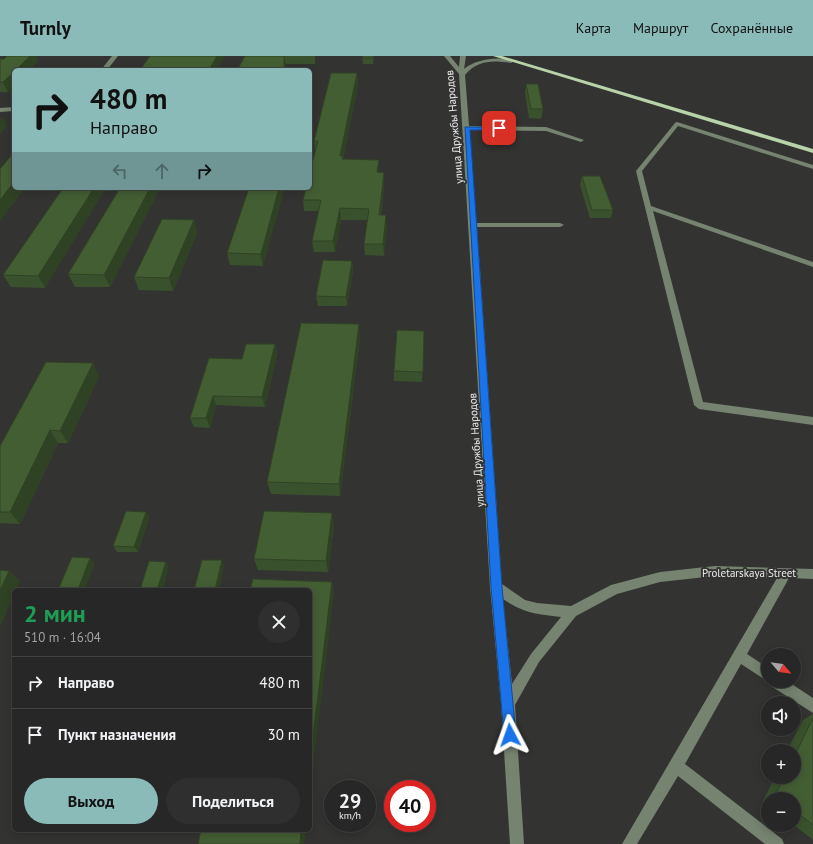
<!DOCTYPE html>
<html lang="ru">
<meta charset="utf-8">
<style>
body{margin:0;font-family:"PT Sans",sans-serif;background:#2e2f2e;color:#f1f3f6;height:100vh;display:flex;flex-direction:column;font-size:15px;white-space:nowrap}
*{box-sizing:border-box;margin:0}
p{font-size:13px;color:#a4a5a7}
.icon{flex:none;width:22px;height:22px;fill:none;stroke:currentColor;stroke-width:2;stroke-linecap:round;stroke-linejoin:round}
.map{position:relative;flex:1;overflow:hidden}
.drawer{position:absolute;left:12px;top:532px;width:300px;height:244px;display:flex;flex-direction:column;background:#262726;border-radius:6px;box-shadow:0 2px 10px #0003,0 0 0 1px #424443}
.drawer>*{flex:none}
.banner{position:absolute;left:12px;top:12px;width:300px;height:122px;border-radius:6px;box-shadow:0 2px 10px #0003,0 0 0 1px #424443;background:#8bbbb9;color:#111;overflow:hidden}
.needle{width:26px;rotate:119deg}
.buttons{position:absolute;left:761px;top:592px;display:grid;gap:8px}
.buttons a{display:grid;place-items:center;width:40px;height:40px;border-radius:50%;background:#262726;box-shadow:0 2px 10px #0003,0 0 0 1px #424443;font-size:20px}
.speed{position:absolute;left:324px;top:724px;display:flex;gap:8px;font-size:20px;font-weight:700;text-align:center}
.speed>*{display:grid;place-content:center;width:52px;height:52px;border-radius:50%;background:#262726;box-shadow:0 2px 10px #0003,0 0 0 1px #424443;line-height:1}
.speed small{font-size:10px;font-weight:400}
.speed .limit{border:6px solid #d22;background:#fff;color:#111}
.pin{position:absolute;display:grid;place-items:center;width:34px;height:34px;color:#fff;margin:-17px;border-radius:8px;box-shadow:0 2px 6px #0006}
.me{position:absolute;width:44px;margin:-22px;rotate:356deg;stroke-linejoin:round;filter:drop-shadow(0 0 3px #0008)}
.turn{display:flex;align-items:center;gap:14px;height:84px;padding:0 12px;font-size:18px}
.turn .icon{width:52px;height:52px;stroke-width:2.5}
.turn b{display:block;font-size:28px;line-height:34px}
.lanes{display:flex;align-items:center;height:38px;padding:0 12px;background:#0003;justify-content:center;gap:20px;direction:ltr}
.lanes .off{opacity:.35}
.round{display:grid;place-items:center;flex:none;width:42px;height:42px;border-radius:21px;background:#2e2f2e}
.head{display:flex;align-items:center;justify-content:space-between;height:68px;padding:0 12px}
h1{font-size:24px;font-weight:700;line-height:30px;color:#1e9e55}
.button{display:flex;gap:8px;margin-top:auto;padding:8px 12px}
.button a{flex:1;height:46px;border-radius:24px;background:#8bbbb9;color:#111;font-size:16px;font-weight:700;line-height:46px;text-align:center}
.button a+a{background:#2e2f2e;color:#f1f3f6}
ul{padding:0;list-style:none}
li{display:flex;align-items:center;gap:12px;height:52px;padding:0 12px;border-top:1px solid #424443}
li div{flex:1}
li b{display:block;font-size:15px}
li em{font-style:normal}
header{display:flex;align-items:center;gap:24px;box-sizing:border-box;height:56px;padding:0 20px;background:#8bbbb9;color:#111}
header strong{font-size:19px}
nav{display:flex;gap:22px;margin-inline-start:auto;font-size:14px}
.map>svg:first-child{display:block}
</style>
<header>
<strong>Turnly</strong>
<nav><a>Карта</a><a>Маршрут</a><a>Сохранённые</a></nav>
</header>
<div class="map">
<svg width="813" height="788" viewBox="0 0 813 788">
<rect width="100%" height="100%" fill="#333432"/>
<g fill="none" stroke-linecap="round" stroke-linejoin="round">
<g fill="#768370" fill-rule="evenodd">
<polygon points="112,0 118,0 107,14 101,14"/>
<path d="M444,0h6l9,11 1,-11h6l-2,13c12,-10 36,-13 50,-8l-3,2c-18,-3 -34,-3 -46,12l4,51 77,1 38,13 -3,2 -35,-11 -77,-1 7,93h84l4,2 -4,2h-83l25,357 23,16 12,3 34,3 40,-21 49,-13 55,-6 98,3v10l-24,-1 -42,76 21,14 1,13 -5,-2 -23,-15 -56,100 97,75 2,5h-19l-87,-68 -41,68h-15l155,-266 -62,-2 -55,6 -43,12 -41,22 -37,46 -24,43 9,139h-14l-9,-140 -11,-117 -31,-513zM503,543c21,14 32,15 58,18l-30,37 -19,30z"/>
<polygon points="14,51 14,55 0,56 0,52"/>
<polygon points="677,66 813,109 813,113 678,70 642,115 651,150 813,206 813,211 653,155 703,346 813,361 813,369 699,353 694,349 636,115 675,67"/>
<polygon points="770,625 787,625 813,642 813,657 771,630"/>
</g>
<polygon fill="#b8d2aa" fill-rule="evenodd" points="493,0 502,0 813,93 813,97"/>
</g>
<g fill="#3a512d">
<polygon points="245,0 315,0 315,8 286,8"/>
<polygon points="374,0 373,8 363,8 362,2"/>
<polygon points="0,3 38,5 30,14 14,14 14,30 8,36 0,36"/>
<polygon points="357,17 358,28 343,103 379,115 379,117 384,117 384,128 381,159 387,170 384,200 365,199 364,188 367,164 341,164 335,196 314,196 312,185 319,155 304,155 303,144 315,95 314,85"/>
<polygon points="526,28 543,53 541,63 529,62 525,37"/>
<polygon points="582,120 613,154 611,162 590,162 580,129"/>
<polygon points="63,132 45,232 11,231 3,219"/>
<polygon points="120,132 160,132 110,231 75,231 68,218"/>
<polygon points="249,132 263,210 230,209 227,197"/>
<polygon points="194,164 197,177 173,235 139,234 134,221"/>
<polygon points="352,205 353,215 347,250 318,250 316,240"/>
<polygon points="424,275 422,326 394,325 394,315"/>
<polygon points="360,281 340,440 271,438 267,426"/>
<polygon points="275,288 277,298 265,351 216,349 210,372 194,371 190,362 242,303"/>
<polygon points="99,320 68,387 58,387 20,468 0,467 0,390"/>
<polygon points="146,456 149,462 138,496 117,496 113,490"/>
<polygon points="334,469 328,516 258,514 254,503"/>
<polygon points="813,658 813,784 794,769 794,743 768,743 768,749 763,745 775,721 794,721 794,695 787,695 803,664"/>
</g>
<g fill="#304224">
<polygon points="30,0 36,0 38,5 30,14 16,14"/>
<polygon points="217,0 225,0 217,14 209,14"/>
<polygon points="284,0 286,8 286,14 284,14"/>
<polygon points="14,16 14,30 8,36 3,26"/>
<polygon points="312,16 313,28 310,39 310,23"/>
<polygon points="357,17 358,28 343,103 343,111 340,100"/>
<polygon points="3,61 7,70 0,78 0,64"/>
<polygon points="379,104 379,115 378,128 377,116"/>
<polygon points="384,117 384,128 379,170 379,159"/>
<polygon points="14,126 14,132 25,132 0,165 0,144"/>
<polygon points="94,132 106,132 45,232 38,220"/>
<polygon points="150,132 160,132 110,231 104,219"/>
<polygon points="279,132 285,132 263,210 261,198"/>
<polygon points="340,152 341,164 335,196 333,185"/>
<polygon points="386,159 387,170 384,200 383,188"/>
<polygon points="194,164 197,177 173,235 169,222"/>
<polygon points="352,205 353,215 347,250 346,241"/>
<polygon points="359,268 360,281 340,440 339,428"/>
<polygon points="275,288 277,298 265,351 262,341"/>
<polygon points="93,307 99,320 68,387 60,375"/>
<polygon points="213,340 216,349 210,372 206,362"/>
<polygon points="50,374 58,387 20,468 10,456"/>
<polygon points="146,456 149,462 138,496 134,491"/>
<polygon points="332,457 334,469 328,516 326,505"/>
<polygon points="90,502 95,507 85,534 78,534"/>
<polygon points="222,504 224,510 219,534 215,534"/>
<polygon points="166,506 169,511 163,534 157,534"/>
<polygon points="9,515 20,525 16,534 14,534 14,539 0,571 0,535"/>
<polygon points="332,526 334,536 310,737 310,704"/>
<polygon points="301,774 306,774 304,788 300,788"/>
</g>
<g fill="#445e34" stroke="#304224">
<polygon points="7,0 30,0 16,14 14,14 14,16 3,26 0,26 0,3 4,3"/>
<polygon points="150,0 217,0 209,14 140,14"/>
<polygon points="245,0 284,0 284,14 237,14"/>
<polygon points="363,0 373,0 373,2 362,2"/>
<polygon points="310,16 312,16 310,23"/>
<polygon points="331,17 357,17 340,100 343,100 342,103 379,104 377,116 384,117 379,159 386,159 383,188 364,188 369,153 340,152 333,185 312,185 321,144 303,144 306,132 310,132 310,115 318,85 314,85"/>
<polygon points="526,28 538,28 543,53 531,53"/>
<polygon points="14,96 14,126 0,144 0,113"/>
<polygon points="582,120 600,120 613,154 592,154"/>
<polygon points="63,132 94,132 38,220 3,219"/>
<polygon points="120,132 150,132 104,219 68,218"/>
<polygon points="249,132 279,132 261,198 227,197"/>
<polygon points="162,163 194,164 169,222 134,221"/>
<polygon points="323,204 352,205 346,241 316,240"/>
<polygon points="301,267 359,268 339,428 267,426"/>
<polygon points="397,274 424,275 423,316 394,315"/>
<polygon points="246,288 275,288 262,341 213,340 206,362 190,362 209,302 242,303"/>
<polygon points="46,306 93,307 60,375 50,374 10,456 0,456 0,390"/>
<polygon points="126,455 146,456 134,491 113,490"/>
<polygon points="264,455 332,457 326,505 254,503"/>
<polygon points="72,501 90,502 78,534 58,534"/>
<polygon points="202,504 222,504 215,534 194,534"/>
<polygon points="149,505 166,506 157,534 140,534"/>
<polygon points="0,514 9,515 0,535"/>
<polygon points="253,523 332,526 310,704 310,534 250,534"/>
<polygon points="813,662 813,769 794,754 794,743 779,743 775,740 784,721 794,721 794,701"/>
<polygon points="201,774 301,774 300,788 198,788"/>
</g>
<polygon fill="#1a73e8" stroke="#114b97" points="465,71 499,71 501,72 499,74 470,74 502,531 516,679 515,683 510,685 506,683 504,679 491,531"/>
<g text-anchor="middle" stroke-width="4" stroke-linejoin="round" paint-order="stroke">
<g font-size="11" fill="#ebecea" stroke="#333432">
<text transform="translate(454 71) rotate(-95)" y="4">улица Дружбы Народов</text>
<text transform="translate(476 394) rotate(-94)" y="4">улица Дружбы Народов</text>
<text x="749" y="521">Proletarskaya Street</text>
</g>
</g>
</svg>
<div class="buttons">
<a><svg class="needle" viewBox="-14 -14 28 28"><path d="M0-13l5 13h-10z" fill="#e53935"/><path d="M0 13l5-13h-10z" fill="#a4a5a7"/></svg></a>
<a><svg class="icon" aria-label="sound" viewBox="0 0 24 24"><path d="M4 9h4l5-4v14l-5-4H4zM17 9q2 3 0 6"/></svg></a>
<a>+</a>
<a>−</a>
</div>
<div class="speed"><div>29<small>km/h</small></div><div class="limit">40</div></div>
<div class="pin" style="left:499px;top:72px;background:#d93025"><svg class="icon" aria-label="arrive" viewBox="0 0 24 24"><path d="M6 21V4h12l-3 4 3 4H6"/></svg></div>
<svg class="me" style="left:510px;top:679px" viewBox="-20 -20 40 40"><path d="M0-17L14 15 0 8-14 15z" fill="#1a73e8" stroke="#fff" stroke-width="4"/></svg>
<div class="banner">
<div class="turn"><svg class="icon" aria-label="right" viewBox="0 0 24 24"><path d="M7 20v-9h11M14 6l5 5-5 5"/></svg><div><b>480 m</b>Направо</div></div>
<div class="lanes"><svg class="icon off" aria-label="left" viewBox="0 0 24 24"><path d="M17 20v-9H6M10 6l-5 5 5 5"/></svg><svg class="icon off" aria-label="ahead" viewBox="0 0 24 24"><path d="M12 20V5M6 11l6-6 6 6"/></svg><svg class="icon" aria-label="right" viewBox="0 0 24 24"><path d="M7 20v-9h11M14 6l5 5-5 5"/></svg></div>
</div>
<section class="drawer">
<div class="head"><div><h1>2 мин</h1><p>510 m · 16:04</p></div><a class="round"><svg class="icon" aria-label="close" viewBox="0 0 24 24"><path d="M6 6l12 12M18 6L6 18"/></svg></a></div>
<ul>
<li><svg class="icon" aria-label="right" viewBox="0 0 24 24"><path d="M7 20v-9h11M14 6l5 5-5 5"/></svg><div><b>Направо</b></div><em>480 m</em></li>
<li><svg class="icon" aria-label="arrive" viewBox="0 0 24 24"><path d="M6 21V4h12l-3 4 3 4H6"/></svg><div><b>Пункт назначения</b></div><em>30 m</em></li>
</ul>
<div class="button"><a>Выход</a><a>Поделиться</a></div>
</section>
</div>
